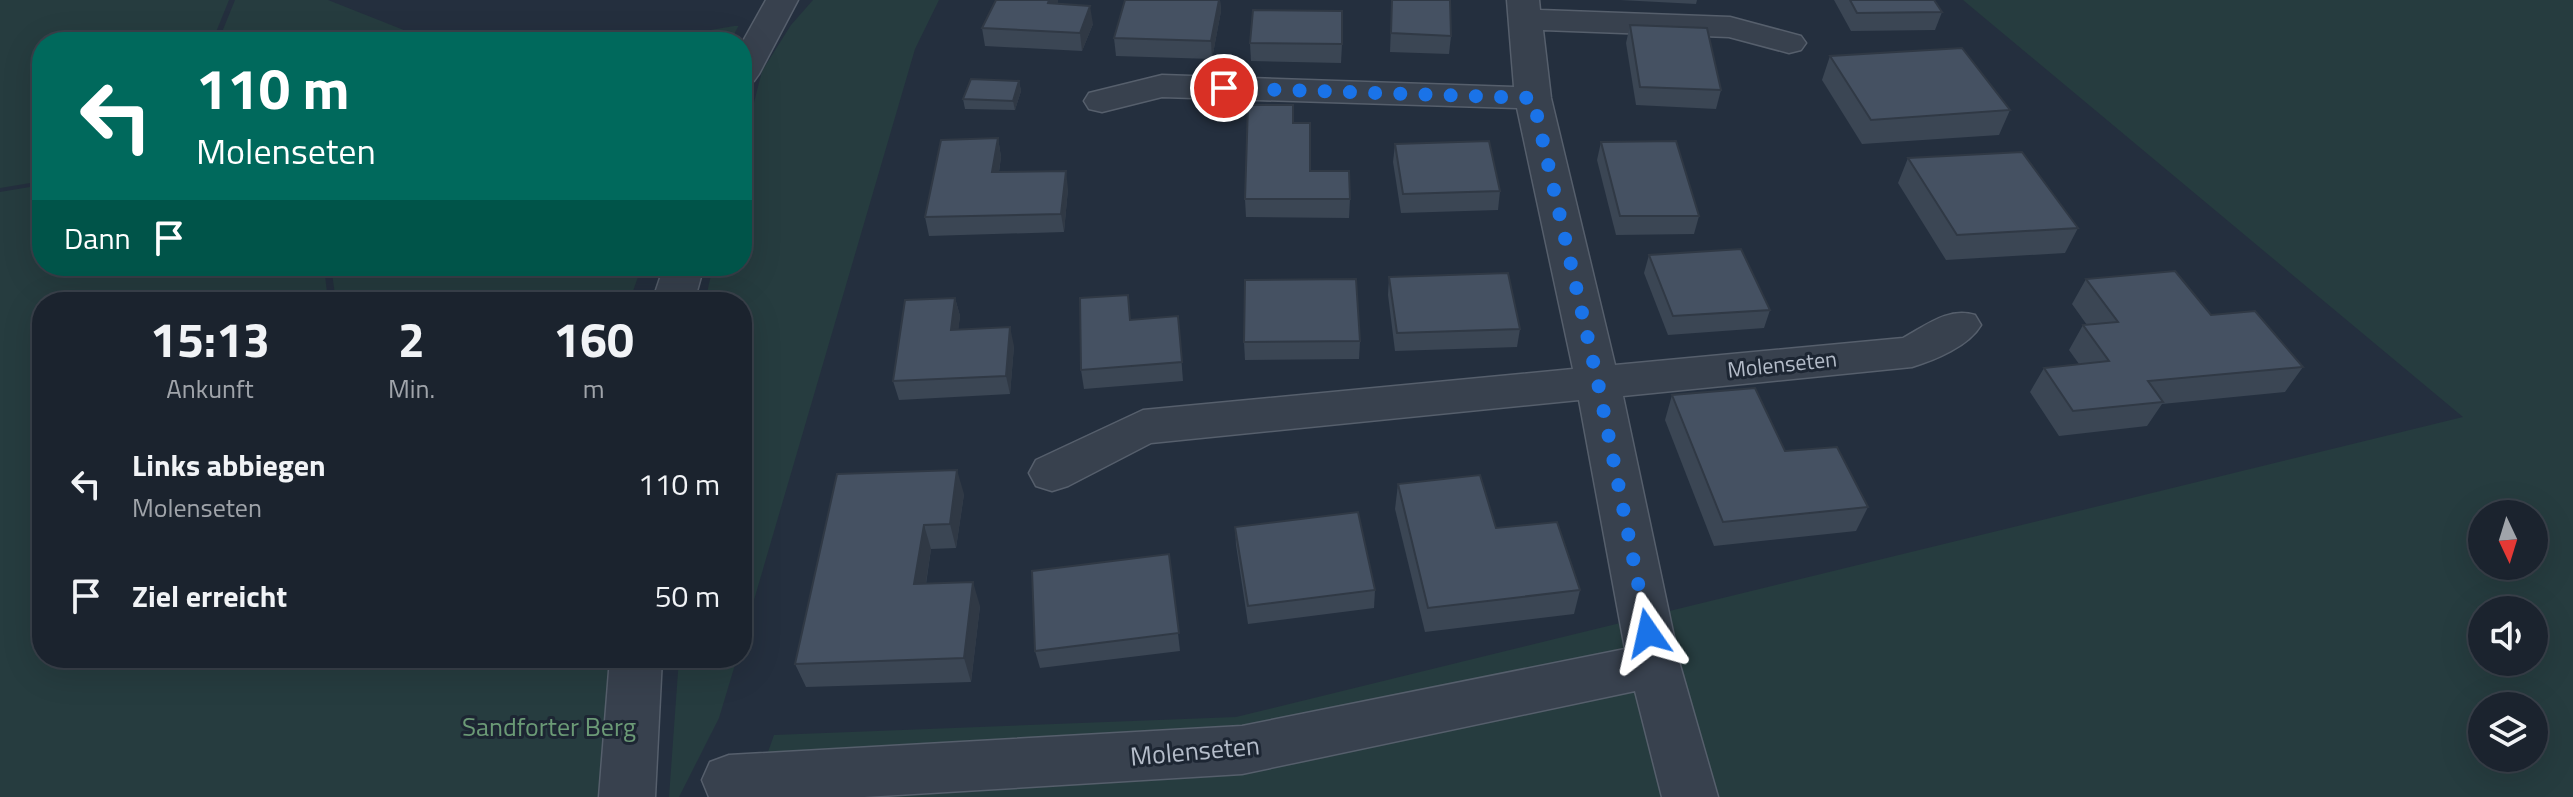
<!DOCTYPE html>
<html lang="de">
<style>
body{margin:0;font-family:"Titillium Web",sans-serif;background:#242b36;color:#f1f3f6;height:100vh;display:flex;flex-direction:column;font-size:30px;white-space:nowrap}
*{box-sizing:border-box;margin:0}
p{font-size:26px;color:#a0a4aa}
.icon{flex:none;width:44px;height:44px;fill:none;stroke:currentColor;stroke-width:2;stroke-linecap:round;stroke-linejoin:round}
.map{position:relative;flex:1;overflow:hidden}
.sheet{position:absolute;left:32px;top:292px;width:720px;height:376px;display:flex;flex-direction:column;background:#1b232e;border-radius:32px;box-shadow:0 8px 32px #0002,0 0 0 2px #39404a}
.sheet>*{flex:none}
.guide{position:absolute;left:32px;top:32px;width:720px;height:244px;border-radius:32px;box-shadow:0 8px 32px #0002,0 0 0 2px #39404a;background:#00695c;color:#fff;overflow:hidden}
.needle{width:52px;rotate:176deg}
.tools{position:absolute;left:2468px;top:500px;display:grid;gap:16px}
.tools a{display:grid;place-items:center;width:80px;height:80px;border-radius:50%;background:#1b232e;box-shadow:0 8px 32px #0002,0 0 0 2px #39404a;font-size:40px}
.pin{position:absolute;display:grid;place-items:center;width:68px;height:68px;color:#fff;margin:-34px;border:4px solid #fff;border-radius:50%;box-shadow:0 2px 8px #0007}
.me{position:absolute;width:88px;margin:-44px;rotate:349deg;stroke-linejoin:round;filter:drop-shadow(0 0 6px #0008)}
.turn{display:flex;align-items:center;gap:28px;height:168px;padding:0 32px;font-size:36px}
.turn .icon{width:104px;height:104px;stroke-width:2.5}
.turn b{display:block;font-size:56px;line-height:68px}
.then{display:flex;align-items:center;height:76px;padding:0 32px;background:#0003;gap:16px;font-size:30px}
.eta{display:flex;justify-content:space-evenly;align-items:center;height:136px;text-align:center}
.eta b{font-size:48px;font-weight:700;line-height:56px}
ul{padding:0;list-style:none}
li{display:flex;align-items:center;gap:24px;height:112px;padding:0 32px}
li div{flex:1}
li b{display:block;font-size:30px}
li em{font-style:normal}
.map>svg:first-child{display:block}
</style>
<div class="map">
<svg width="2573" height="797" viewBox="0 0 2573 797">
<rect width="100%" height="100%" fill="#242f3e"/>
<g fill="#263c3f" fill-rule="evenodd">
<polygon points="0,0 229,0 212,42 42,42 42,181 0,188"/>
<polygon points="235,0 328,0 434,42 218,42"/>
<polygon points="813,0 939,0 915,49 742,641 742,302 705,302 713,266 742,266 742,150 762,71 791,25"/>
<path d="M1963,0h610v797h-1821l22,-62 462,-18 1227,-300zM2482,514h52v52h-52zM2482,610h52v52h-52zM2482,706h52v52h-52z"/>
<polygon points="739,25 730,42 640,42 740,25"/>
<polygon points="42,185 42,266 324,266 328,302 42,302 42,658 636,658 627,797 0,797 0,192"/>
<polygon points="331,266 642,266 629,302 336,302"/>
<polygon points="679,658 737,658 719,718 679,797 669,797"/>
</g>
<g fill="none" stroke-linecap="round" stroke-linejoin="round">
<g stroke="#565f6c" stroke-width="3">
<g id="street">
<polygon points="766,0 798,0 759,74 754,81 742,84 742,43"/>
<path d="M1507,0h32l1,10 190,7 71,19 5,7 -5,7 -12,3 -60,-16 -186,-7 8,68 64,267 288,-27c24,-13 45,-31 72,-23l6,10c-12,21 -46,35 -69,42l-289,29 57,269 38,132h-56l-27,-106 -393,83 -378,23h-155l-7,-17 8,-18 19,-7 513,-29 383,-77 -46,-249 -428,43 -83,43 -16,5 -16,-5 -7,-13 7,-13 107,-50 430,-41 -56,-261 -355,-11 -60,15 -13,-3 -5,-8 5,-8 73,-18 352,12z"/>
<polygon points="664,266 704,266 694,302 652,302"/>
<polygon points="610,658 662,658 655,797 599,797"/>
</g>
</g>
<use href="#street" fill="#38414e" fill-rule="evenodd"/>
</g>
<g fill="#3b4654">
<polygon points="996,0 1058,0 1057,4 1093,24 1082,51 985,46 982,28"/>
<polygon points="1125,0 1220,0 1221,11 1212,59 1116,56 1114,38"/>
<polygon points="1392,0 1451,36 1449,54 1390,52"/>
<polygon points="1620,0 1697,0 1696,4"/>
<polygon points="1834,0 1934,0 1942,12 1935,30 1851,31"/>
<polygon points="1630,25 1721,90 1716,109 1636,105 1626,43"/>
<polygon points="1250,43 1342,44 1341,63 1251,61"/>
<polygon points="1830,56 2010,110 1999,135 1862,144 1822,80"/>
<polygon points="1019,81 1021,91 1015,110 965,109 963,99"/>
<polygon points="1293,123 1310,171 1350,199 1349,218 1246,217 1245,199"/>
<polygon points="998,138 1001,157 999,172 1068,189 1064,232 929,236 925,217"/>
<polygon points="1601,142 1699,216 1694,234 1616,235 1597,160"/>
<polygon points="1395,144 1500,191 1498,210 1401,213 1393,162"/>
<polygon points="1908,158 2078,228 2065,253 1946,260 1898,183"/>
<polygon points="1649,255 1770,310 1764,328 1668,335 1644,273"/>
<polygon points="1389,277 1520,329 1517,347 1395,351 1388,295"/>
<polygon points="2086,279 2211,315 2303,367 2285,392 2162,404 2147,426 2059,436 2030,392 2044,368 2079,364 2069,350 2083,325 2087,325 2072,304"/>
<polygon points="955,298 960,316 958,330 1014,346 1010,394 899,400 893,381"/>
<polygon points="1178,316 1183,381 1084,389 1081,370 1131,320"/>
<polygon points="1360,341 1359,359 1245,360 1244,342"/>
<polygon points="1672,395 1785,451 1868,507 1856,531 1714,546 1665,420"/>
<polygon points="837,474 964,494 956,548 931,549 926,584 980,606 971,682 806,687 795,664"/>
<polygon points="1398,484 1496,528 1580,590 1574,614 1425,632 1395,509"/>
<polygon points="1235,527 1375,590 1374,608 1248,624 1236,545"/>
<polygon points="1169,554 1180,651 1040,668 1035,651"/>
</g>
<g fill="#303945">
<polygon points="1049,0 1058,0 1058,2 1050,21 1048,3"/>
<polygon points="1219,0 1220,0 1221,11 1212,59 1211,41"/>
<polygon points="1090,6 1093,24 1082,51 1080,33"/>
<polygon points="1019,81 1021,91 1015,110 1013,101"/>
<polygon points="998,138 1001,157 996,191 992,172"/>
<polygon points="1066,171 1068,189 1064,232 1061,214"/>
<polygon points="955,298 960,316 956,349 951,330"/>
<polygon points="1010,327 1014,346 1010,394 1006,376"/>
<polygon points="957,470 964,494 956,548 950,524"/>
<polygon points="924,525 931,549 922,608 914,584"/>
<polygon points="973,582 980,606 971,682 964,658"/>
</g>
<g fill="#455162" stroke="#303945" stroke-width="2">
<polygon points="996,0 1049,0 1048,3 1090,6 1080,33 982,28"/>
<polygon points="1125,0 1219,0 1211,41 1114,38"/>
<polygon points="1392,0 1450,0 1451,36 1391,33"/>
<polygon points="1850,0 1934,0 1942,12 1857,13"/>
<polygon points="1253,10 1342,11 1342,44 1250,43"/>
<polygon points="1630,25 1707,28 1721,90 1640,87"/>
<polygon points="1962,48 2010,110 1871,120 1830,56"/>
<polygon points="971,79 1019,81 1013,101 963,99"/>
<polygon points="1248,105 1293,105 1293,123 1310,123 1310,171 1349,171 1350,199 1245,199"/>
<polygon points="998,138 992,172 1066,171 1061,214 925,217 941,140"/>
<polygon points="1489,141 1500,191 1403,194 1395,144"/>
<polygon points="1676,141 1699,216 1620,216 1601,142"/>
<polygon points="2022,152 2078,228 1957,235 1908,158"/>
<polygon points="1741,249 1770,310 1673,316 1649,255"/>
<polygon points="2175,271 2211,315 2255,311 2303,367 2148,381 2163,402 2073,411 2044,368 2109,361 2083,325 2118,322 2086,279"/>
<polygon points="1508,273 1520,329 1397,333 1389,277"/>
<polygon points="1356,279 1360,341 1244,342 1245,280"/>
<polygon points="1128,295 1130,320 1178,316 1182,362 1081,370 1080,298"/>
<polygon points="955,298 951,330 1010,327 1006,376 893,381 905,300"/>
<polygon points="1755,388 1785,451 1837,447 1868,507 1723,522 1672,395"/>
<polygon points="957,470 950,524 924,525 914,584 973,582 964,658 795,664 837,474"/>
<polygon points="1480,475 1496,528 1557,522 1580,590 1428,608 1398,484"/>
<polygon points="1358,512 1375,590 1248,606 1235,527"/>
<polygon points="1169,554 1179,633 1035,651 1032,571"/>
</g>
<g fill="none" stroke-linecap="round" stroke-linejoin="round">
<polyline stroke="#1a73e8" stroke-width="14" stroke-dasharray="0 25.2" points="1224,88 1533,98 1598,383 1648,633"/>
</g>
<g text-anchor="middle" stroke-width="6" stroke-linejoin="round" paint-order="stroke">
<g font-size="22" fill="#b4bcc9" stroke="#1d2633">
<text transform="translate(1782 364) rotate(-6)" y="8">Molenseten</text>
</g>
<g font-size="26" fill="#6b9a76" stroke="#1d2633">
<text x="549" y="736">Sandforter Berg</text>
</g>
<g font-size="26" fill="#b4bcc9" stroke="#1d2633">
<text transform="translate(1195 751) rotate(-5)" y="9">Molenseten</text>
</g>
</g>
</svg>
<div class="tools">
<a><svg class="needle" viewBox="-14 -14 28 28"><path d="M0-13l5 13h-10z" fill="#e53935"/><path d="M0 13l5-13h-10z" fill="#a0a4aa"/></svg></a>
<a><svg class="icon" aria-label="sound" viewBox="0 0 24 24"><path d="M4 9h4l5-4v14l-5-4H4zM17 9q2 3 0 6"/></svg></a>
<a><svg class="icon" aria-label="layers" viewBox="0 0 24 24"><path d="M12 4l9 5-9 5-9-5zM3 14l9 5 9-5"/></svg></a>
</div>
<div class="pin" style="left:1224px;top:88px;background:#d93025"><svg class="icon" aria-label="arrive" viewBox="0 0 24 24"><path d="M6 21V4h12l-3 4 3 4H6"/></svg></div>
<svg class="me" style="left:1648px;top:633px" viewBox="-20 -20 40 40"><path d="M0-17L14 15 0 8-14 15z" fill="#1a73e8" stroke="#fff" stroke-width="4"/></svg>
<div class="guide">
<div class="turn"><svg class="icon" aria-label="left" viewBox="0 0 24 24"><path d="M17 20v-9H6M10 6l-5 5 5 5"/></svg><div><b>110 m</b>Molenseten</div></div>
<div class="then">Dann<svg class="icon" aria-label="arrive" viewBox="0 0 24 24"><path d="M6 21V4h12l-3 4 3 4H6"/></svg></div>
</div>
<section class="sheet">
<div class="eta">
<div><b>15:13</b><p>Ankunft</p></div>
<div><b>2</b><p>Min.</p></div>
<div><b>160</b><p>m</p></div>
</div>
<ul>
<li><svg class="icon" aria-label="left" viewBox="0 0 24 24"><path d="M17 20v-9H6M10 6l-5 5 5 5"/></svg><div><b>Links abbiegen</b><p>Molenseten</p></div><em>110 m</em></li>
<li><svg class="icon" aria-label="arrive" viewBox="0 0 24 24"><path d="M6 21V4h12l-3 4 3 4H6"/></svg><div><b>Ziel erreicht</b></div><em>50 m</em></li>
</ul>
</section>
</div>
